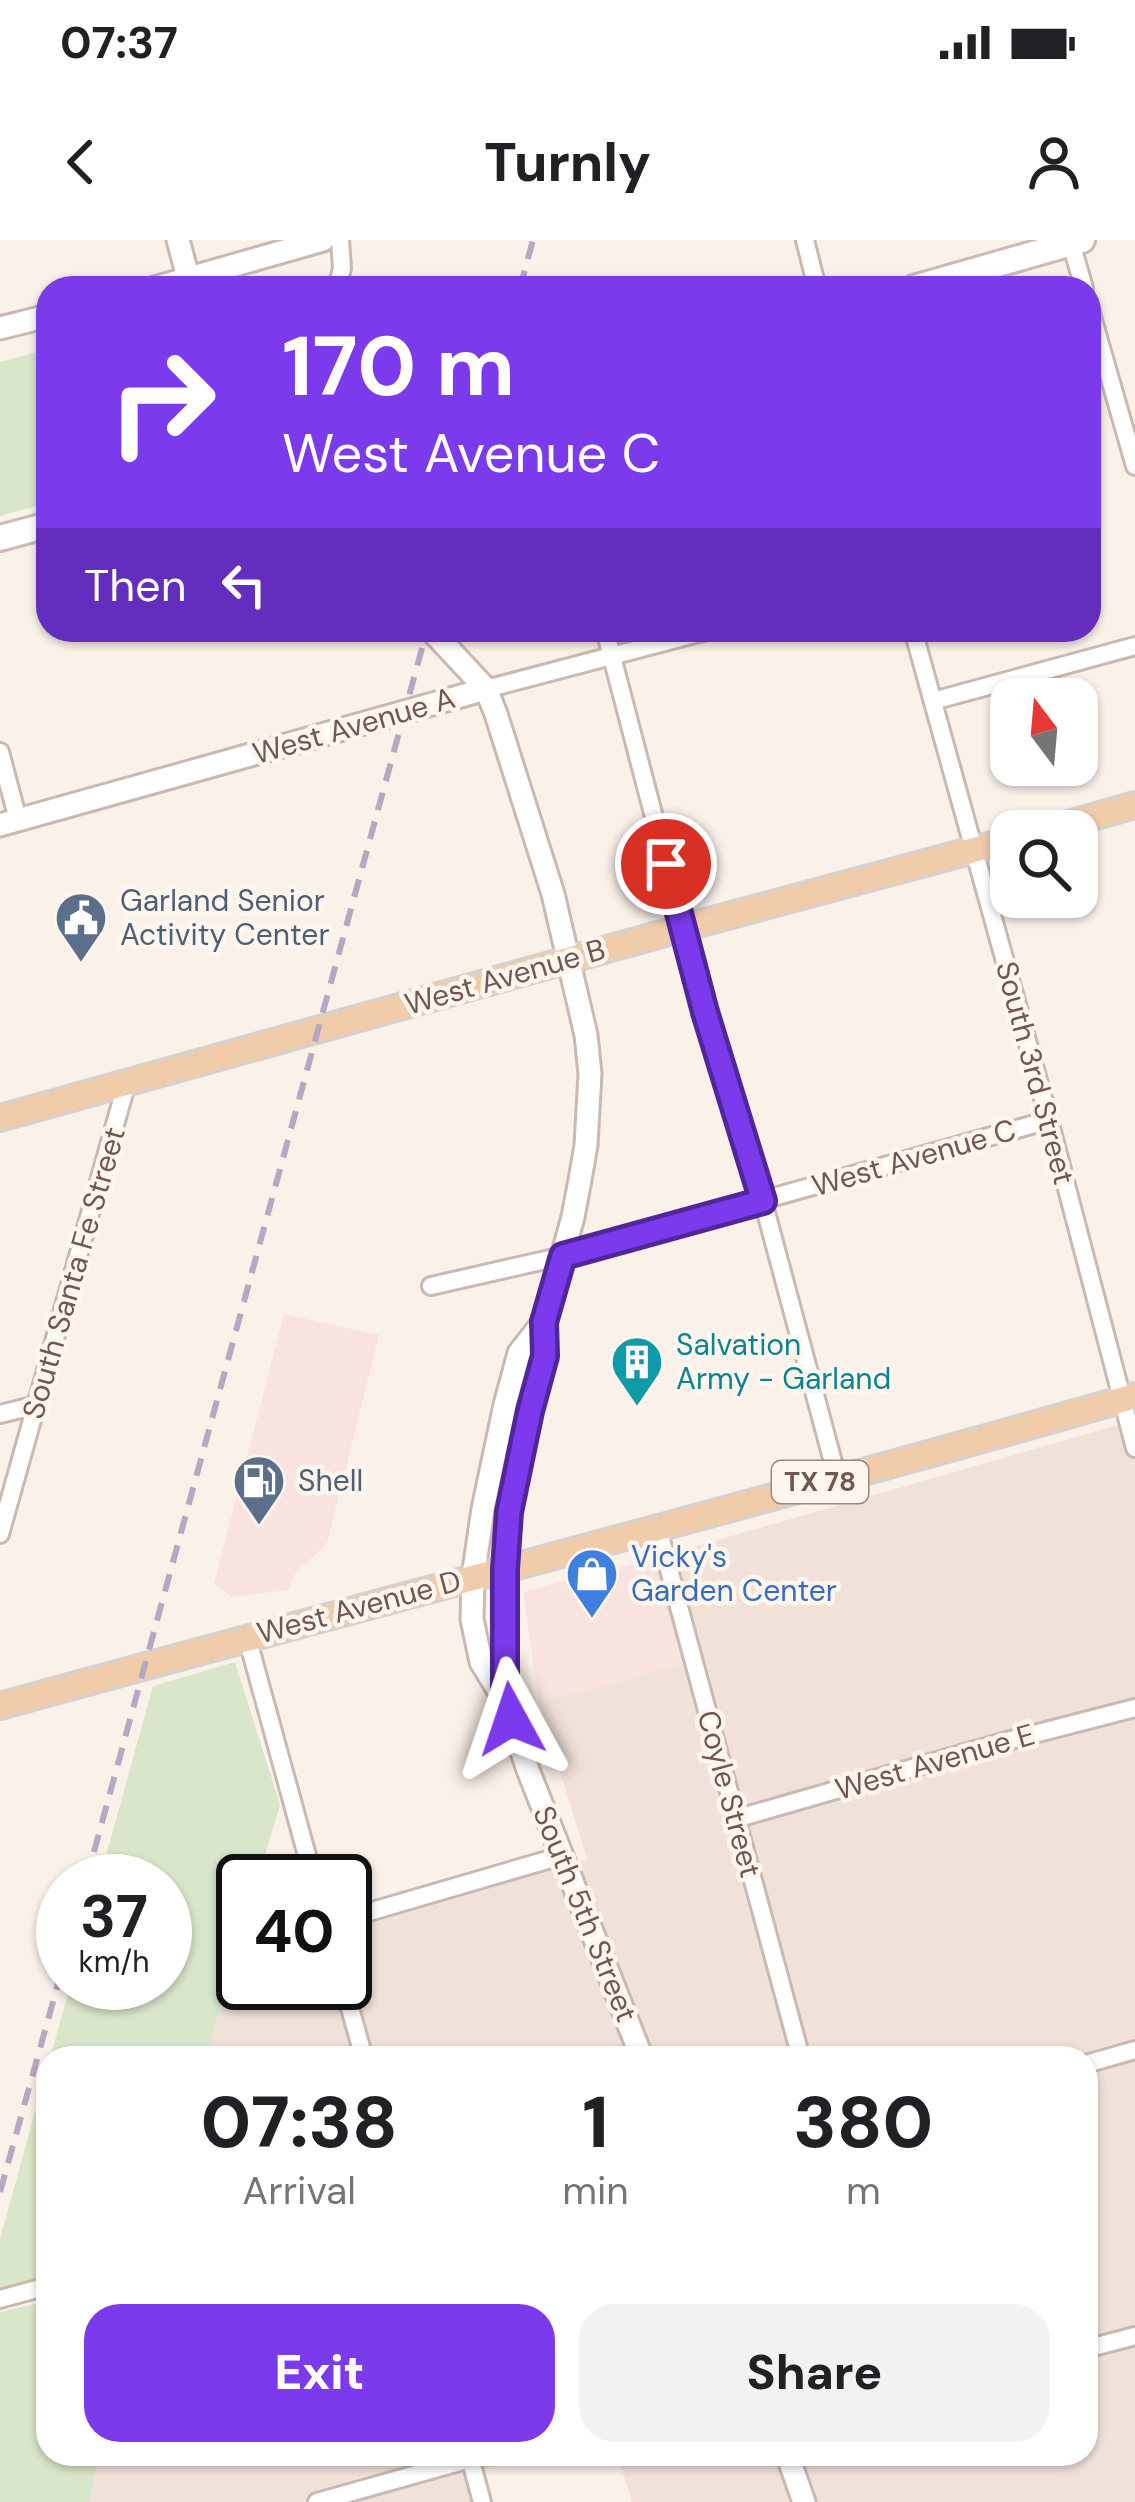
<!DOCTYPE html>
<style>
body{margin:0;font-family:"DM Sans",sans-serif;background:#f2f2f2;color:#202124;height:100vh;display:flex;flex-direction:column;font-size:45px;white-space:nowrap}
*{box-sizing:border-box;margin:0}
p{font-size:39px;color:#757577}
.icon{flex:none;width:66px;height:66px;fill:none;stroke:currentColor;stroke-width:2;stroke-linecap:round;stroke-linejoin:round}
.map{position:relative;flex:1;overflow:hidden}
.sheet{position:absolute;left:36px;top:1806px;width:1062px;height:420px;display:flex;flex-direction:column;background:#fff;border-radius:36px;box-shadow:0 3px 9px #0004}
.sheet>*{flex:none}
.banner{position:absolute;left:36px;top:36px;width:1065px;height:366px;border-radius:36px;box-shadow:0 3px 9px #0004;background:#7c3aed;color:#fff;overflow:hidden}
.needle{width:78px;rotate:344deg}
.tools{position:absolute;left:990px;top:438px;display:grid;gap:24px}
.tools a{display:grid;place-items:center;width:108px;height:108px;border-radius:24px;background:#fff;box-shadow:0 3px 9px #0004;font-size:60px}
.speed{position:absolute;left:36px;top:1614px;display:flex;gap:24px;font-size:60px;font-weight:700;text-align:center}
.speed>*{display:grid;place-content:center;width:156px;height:156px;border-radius:50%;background:#fff;box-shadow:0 3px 9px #0004;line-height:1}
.speed small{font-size:30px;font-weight:400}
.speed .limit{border:6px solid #111;border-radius:18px;background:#fff;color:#111}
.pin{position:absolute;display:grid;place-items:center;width:102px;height:102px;color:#fff;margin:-51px;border:6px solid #fff;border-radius:50%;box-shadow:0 3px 12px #0007}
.me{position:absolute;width:132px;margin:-66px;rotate:355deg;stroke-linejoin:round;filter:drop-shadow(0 0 9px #0008)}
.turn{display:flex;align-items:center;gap:42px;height:252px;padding:0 48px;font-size:54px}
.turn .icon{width:156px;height:156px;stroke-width:2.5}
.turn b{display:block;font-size:84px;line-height:102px}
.then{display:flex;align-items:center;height:114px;padding:0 48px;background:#0003;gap:24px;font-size:45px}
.eta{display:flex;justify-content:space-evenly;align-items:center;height:204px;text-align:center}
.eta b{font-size:72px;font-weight:800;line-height:84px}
.primary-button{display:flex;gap:24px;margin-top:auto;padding:24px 48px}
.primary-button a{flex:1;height:138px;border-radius:36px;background:#7c3aed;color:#fff;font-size:48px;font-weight:800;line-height:138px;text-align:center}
.primary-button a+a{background:#f2f2f2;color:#202124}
.status{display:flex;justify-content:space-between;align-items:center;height:84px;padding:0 60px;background:#fff;direction:ltr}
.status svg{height:33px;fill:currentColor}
header{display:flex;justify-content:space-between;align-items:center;height:156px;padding:0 48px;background:#fff;font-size:54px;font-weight:800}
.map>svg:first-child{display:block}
</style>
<div class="status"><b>07:37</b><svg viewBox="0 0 49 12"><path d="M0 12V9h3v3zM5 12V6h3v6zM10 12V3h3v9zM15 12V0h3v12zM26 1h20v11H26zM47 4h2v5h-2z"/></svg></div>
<header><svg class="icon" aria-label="back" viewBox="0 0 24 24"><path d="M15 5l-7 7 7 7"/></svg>Turnly<svg class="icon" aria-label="person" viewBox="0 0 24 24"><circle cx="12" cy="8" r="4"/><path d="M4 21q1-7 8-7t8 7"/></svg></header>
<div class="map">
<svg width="1135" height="2262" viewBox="0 0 1135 2262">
<rect width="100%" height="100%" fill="#faf1e9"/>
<g fill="#f1e2d9">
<polygon points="1135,1180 1135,2262 632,2262 617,2214 1086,2214 1086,1818 205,1818 232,1724 243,1721 243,1743 345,1743 345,1691 587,1619 539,1463 682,1424 652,1319"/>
<polygon points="100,2214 534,2214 480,2230 488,2262 89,2262"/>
</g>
<g fill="#f9e3df">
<polygon points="284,1074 379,1095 327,1303 295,1334 288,1350 232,1357 214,1344"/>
<polygon points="652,1319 682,1424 539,1463 523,1352"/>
</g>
<g fill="#d9e6c9">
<polygon points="48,109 48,263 0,276 0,122"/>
<polygon points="235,1422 280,1565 257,1641 243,1641 243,1688 205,1818 50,1818 71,1743 165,1743 165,1641 99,1641 153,1446"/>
<polygon points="48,1825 48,2036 0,2050 0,1999"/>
<polygon points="48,2061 48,2214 100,2214 89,2262 0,2262 0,2072"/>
</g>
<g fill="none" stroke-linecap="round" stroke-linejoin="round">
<g stroke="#cbb9b0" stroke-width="22">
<g id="minor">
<polyline points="805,0 817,48"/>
<polyline points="1071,3 1084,48"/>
<polyline points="337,48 342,28 340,0"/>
<polyline points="1089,66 1135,226"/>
<polyline points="605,390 705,772 763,961 837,1237"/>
<polyline points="913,390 1049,880 1135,1208"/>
<polyline points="486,449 710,390"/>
<polyline points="933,461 1135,406"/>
<polyline points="0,512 18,580"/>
<polyline points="431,1046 563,1016 1049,880"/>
<polyline points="0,1174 37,1165"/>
<polyline points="658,1289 801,1818"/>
<polyline points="0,1294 127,842"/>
<polyline points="247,1397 314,1641"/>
<polyline points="735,1579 1003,1502 1135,1468"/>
<polyline points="345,1679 561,1616"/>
<polyline points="343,1743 364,1818"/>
<polyline points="1086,1824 1135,1810"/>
<polyline points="0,2059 48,2046"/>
<polyline points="1086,2109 1135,2096"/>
<polyline points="469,2214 482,2262"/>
<polyline points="317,2262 488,2214"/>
</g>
</g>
<g stroke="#cbb9b0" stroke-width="27">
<g id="tertiary">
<polyline points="178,0 191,48"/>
<polyline points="154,48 323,0"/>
<polyline points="0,88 48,76"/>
<polyline points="431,390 486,449 496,474 553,654 586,795 590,834 586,905 580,940 573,977 544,1081 545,1116 530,1171 509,1272 504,1329 505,1461"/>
<polyline points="0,585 486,449"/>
<polyline points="544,1081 519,1113 505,1165 483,1269 473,1337 472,1379 481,1422 505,1461 528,1530 642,1818"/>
<polyline points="787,2214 804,2262"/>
</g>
</g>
<g stroke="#cfbab1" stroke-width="30">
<g id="secondary">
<polyline points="914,48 1082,0"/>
<polyline points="0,298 48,285"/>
</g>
</g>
<g stroke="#d7d0ce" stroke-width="30">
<g id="primary">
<polyline points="1044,591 1135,565"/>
<polyline points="0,878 683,688 1011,600"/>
<path d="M0,1466c378,-104 758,-202 1135,-310"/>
</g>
</g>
<use href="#minor" stroke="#fff" stroke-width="16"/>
<use href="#tertiary" stroke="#fff" stroke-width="21"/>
<use href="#secondary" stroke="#fff" stroke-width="24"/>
<use href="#primary" stroke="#f0ccaa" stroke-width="24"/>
<g stroke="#b3a9c3" stroke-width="6" stroke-dasharray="18 12" stroke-linecap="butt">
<polyline points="520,48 533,0"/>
<polyline points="86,1641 427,390"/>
<polyline points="0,1952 63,1726"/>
</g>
</g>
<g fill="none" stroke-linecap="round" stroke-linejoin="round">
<g stroke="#51269a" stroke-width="30">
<polyline id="route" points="511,1479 505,1461 505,1329 509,1272 530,1171 545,1116 544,1082 563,1016 763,961 705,772 666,624"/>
</g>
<use href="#route" stroke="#7c3aed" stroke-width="21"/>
</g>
<defs>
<g id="civic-pin" transform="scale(2.7)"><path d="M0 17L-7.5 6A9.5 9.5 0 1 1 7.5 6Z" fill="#5c6f8a" stroke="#fdf6ef"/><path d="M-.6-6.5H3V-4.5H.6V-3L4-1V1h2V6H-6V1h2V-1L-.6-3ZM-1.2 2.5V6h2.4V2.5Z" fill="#fff"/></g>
<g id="building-pin" transform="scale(2.7)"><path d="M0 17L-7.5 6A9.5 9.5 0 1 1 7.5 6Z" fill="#0f9aa8" stroke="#fdf6ef"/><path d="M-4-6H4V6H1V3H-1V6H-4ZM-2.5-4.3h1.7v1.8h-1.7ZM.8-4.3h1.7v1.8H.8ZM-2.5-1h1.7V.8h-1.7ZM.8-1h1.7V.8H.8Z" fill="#fff"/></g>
<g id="fuel-pin" transform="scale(2.7)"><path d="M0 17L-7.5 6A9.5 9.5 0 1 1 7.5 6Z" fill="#5c6f8a" stroke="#fdf6ef"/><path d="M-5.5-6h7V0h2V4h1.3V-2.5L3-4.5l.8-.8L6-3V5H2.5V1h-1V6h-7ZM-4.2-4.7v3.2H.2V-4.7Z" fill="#fff"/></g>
<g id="shop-pin" transform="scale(2.7)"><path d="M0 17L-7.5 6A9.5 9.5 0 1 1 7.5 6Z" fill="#3f7fe0" stroke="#fdf6ef"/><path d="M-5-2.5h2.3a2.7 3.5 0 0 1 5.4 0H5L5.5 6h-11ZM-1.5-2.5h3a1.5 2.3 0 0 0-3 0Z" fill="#fff"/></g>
</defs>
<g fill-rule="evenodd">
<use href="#civic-pin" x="81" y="678"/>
<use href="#building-pin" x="637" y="1122"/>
<use href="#fuel-pin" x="259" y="1241"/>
<use href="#shop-pin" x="592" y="1334"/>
</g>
<g text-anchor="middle" stroke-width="9" stroke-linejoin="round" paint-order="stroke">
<rect fill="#fdf6ef" stroke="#9b8780" stroke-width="3" x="772" y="1221" width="96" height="42" rx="9"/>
<g font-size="27" font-weight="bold" fill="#715750">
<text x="820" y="1251">TX 78</text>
</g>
<g font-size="30" fill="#715750" stroke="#fdf6ef">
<text transform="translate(354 486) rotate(-16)" y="10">West Avenue A</text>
<text transform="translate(505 737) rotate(-16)" y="10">West Avenue B</text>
<text transform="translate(1035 833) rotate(75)" y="10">South 3rd Street</text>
<text transform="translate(914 918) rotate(-16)" y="10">West Avenue C</text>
<text transform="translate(74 1033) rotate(-74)" y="10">South Santa Fe Street</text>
<text transform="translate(359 1367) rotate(-15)" y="10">West Avenue D</text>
<text transform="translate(935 1522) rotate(-16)" y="10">West Avenue E</text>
<text transform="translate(729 1554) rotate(75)" y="10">Coyle Street</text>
<text transform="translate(585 1674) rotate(68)" y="10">South 5th Street</text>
</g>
<g font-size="30" fill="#4e5e75" stroke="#fdf6ef" text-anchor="start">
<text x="120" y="671">Garland Senior<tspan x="120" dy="34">Activity Center</tspan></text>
<text x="298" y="1251">Shell</text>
</g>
<g font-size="30" fill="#0d838f" stroke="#fdf6ef" text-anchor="start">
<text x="676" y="1115">Salvation<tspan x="676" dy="34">Army - Garland</tspan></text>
</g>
<g font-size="30" fill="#366cbe" stroke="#fdf6ef" text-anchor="start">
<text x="631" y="1327">Vicky's<tspan x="631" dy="34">Garden Center</tspan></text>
</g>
</g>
</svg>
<div class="tools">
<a><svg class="needle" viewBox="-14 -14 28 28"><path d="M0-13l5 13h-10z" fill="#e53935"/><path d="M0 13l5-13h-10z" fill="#757577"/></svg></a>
<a><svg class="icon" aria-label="search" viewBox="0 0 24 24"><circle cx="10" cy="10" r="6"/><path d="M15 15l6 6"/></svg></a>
</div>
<div class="speed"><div>37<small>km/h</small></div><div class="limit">40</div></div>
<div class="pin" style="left:666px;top:624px;background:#d93025"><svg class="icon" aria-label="arrive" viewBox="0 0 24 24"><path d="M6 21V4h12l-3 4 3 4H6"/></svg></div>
<svg class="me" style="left:511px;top:1479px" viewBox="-20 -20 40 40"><path d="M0-17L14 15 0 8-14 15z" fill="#7c3aed" stroke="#fff" stroke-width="4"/></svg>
<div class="banner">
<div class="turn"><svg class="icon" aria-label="right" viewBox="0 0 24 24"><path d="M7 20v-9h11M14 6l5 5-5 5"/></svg><div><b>170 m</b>West Avenue C</div></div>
<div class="then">Then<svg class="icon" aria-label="left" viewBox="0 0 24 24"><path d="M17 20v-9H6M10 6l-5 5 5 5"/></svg></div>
</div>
<section class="sheet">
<div class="eta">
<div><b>07:38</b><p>Arrival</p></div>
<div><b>1</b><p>min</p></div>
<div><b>380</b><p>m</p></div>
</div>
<div class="primary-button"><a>Exit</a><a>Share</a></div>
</section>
</div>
